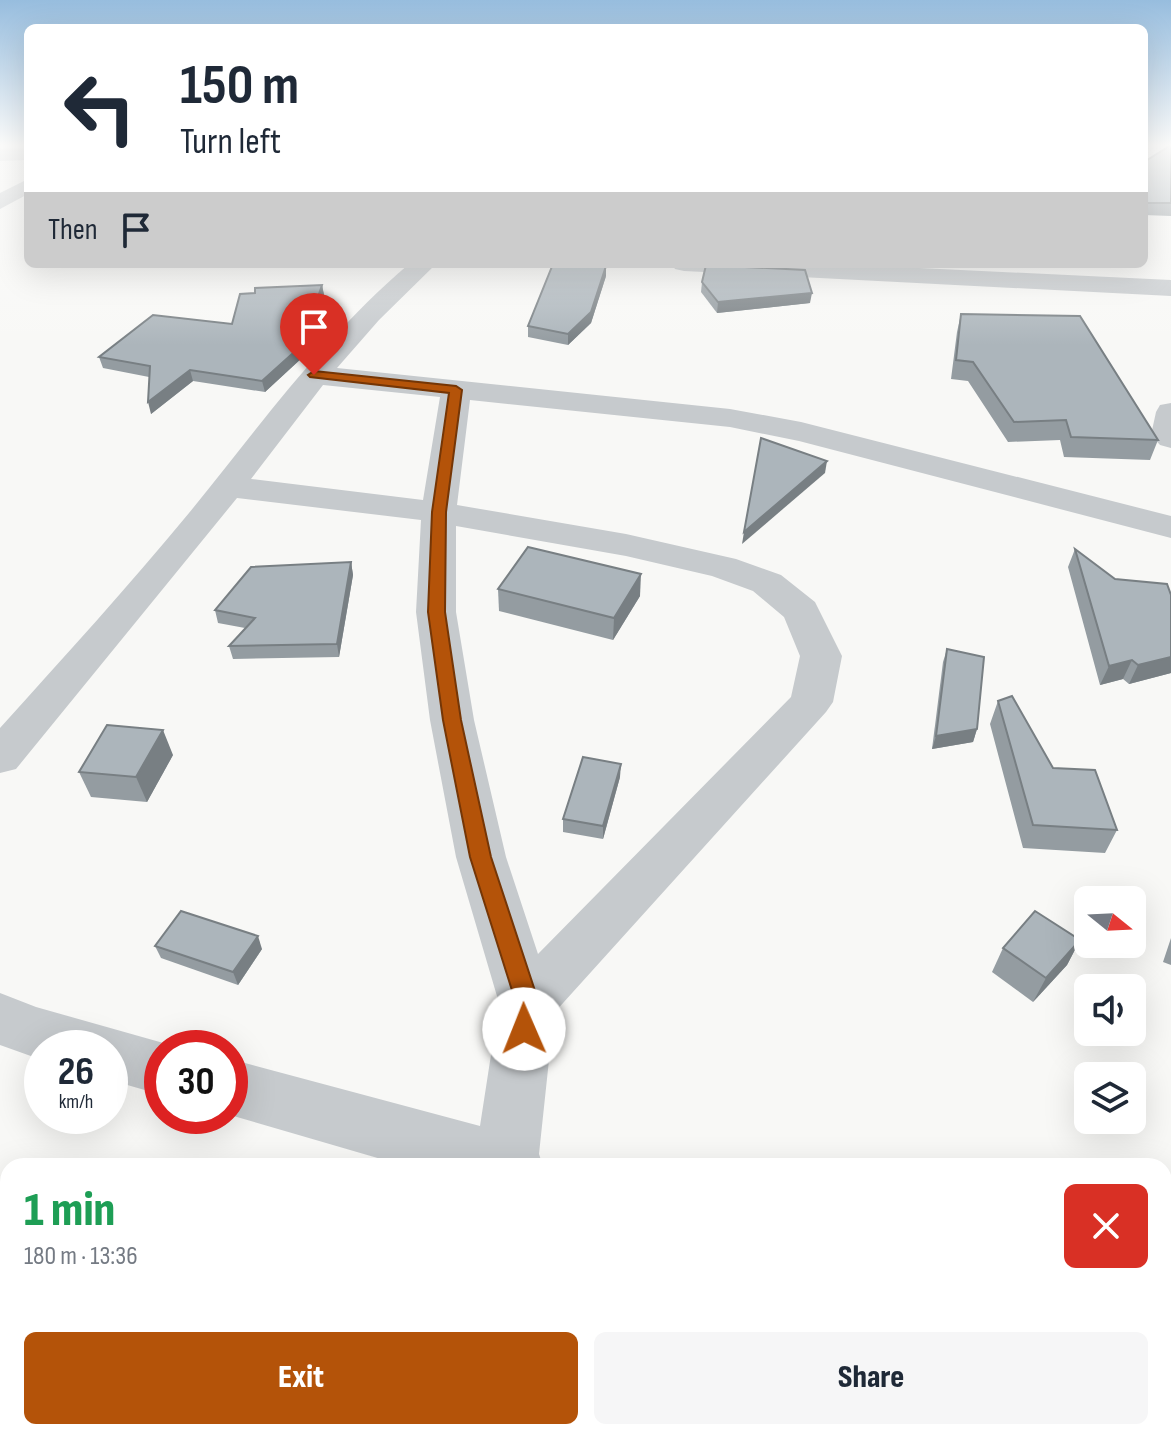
<!DOCTYPE html>
<meta charset="utf-8">
<style>
body{margin:0;font-family:"Sofia Sans Condensed",sans-serif;background:#f6f6f7;color:#1f2937;height:100vh;display:flex;flex-direction:column;font-size:30px;white-space:nowrap}
*{box-sizing:border-box;margin:0}
p{font-size:26px;color:#747a83}
.icon{flex:none;width:44px;height:44px;fill:none;stroke:currentColor;stroke-width:2;stroke-linecap:round;stroke-linejoin:round}
.map{position:relative;flex:1;overflow:hidden}
.drawer{position:absolute;left:0px;top:1158px;width:1172px;height:282px;display:flex;flex-direction:column;background:#fff;border-radius:24px 24px 0 0;box-shadow:0 8px 32px #0002}
.drawer>*{flex:none}
.guide{position:absolute;left:24px;top:24px;width:1124px;height:244px;border-radius:12px;box-shadow:0 8px 32px #0002;background:#fff;color:#1f2937;overflow:hidden}
.needle{width:52px;rotate:108deg}
.tools{position:absolute;left:1074px;top:886px;display:grid;gap:16px}
.tools a{display:grid;place-items:center;width:72px;height:72px;border-radius:12px;background:#fff;box-shadow:0 8px 32px #0002;font-size:40px}
.speed{position:absolute;left:24px;top:1030px;display:flex;gap:16px;font-size:40px;font-weight:700;text-align:center}
.speed>*{display:grid;place-content:center;width:104px;height:104px;border-radius:50%;background:#fff;box-shadow:0 8px 32px #0002;line-height:1}
.speed small{font-size:20px;font-weight:400}
.speed .limit{border:12px solid #d22;background:#fff;color:#111}
.pin{position:absolute;display:grid;place-items:center;width:68px;height:68px;color:#fff;margin:-82px -34px;border-radius:50% 50% 50% 0;rotate:-45deg;box-shadow:0 0 8px #0007}
.pin .icon{rotate:45deg}
.me{position:absolute;width:88px;margin:-44px;rotate:359deg;stroke-linejoin:round;filter:drop-shadow(0 0 6px #0008)}
.turn{display:flex;align-items:center;gap:28px;height:168px;padding:0 24px;font-size:36px}
.turn .icon{width:104px;height:104px;stroke-width:2.5}
.turn b{display:block;font-size:56px;line-height:68px}
.then{display:flex;align-items:center;height:76px;padding:0 24px;background:#0003;gap:16px;font-size:30px}
.round{display:grid;place-items:center;flex:none;width:84px;height:84px;border-radius:12px;background:#f6f6f7}
.overview{display:flex;align-items:center;justify-content:space-between;height:136px;padding:0 24px}
h1{font-size:48px;font-weight:800;line-height:60px;color:#1e9e55}
.action{display:flex;gap:16px;margin-top:auto;padding:16px 24px}
.action a{flex:1;height:92px;border-radius:12px;background:#b45309;color:#fff;font-size:32px;font-weight:800;line-height:92px;text-align:center}
.action a+a{background:#f6f6f7;color:#1f2937}
.map>svg:first-child{display:block}
</style>
<div class="map">
<svg width="1171" height="1439" viewBox="0 0 1171 1439">
<rect width="100%" height="100%" fill="#f8f8f6"/>
<g fill="none" stroke-linecap="round" stroke-linejoin="round">
<g fill="#c6cacd" fill-rule="evenodd">
<polygon points="28,148 28,160 0,161 0,149"/>
<polygon points="28,179 28,194 0,209 0,193"/>
<path d="M409,264h27l-57,56 -42,48 393,41 71,13 370,94v22l-372,-97 -69,-14 -260,-27 -13,105 169,29 110,25 45,16 34,27 27,54 -9,46 -7,10 -272,301 -15,141 4,12h-138l-175,-51v-56l250,67 19,-123 -43,-146 -26,-137 -14,-108 5,-92 -184,-22 -221,271 -16,4v-45c64,-71 128,-141 189,-215 71,-87 134,-176 220,-249zM323,385l117,12 -17,103 -172,-21zM456,526l170,30 86,20 41,15 31,26 16,39 -9,41 -253,257 -32,-97 -32,-137 -18,-108z"/>
<polygon points="672,264 836,264 1171,280 1171,296 684,271 675,269"/>
<polygon points="1171,403 1171,448 1160,445 1151,435 1156,412 1160,405"/>
<polygon points="0,993 36,1007 181,1048 162,1048 162,1095 110,1080 110,1048 42,1048 42,1060 0,1045"/>
<polygon points="1164,1314 1171,1316 1171,1386 1164,1384"/>
</g>
</g>
<g fill="#949ca1">
<polygon points="1171,145 1171,216 1144,215 1144,162"/>
<polygon points="606,276 591,323 568,345 528,337 528,326"/>
<polygon points="702,282 810,303 717,313 701,292"/>
<polygon points="322,285 324,295 304,356 265,392 193,381 151,414 149,377 103,368 99,357 232,324 255,293"/>
<polygon points="961,314 1158,440 1150,460 1064,457 1060,440 1008,442 968,381 951,379 957,332"/>
<polygon points="1075,549 1171,673 1129,684 1123,679 1100,685 1068,567"/>
<polygon points="351,562 353,575 339,657 233,659 229,646 245,628 218,623 215,610"/>
<polygon points="498,589 640,596 613,640 499,611"/>
<polygon points="947,649 977,729 973,742 932,749 943,662"/>
<polygon points="998,701 1053,768 1117,830 1105,853 1023,848 990,724"/>
<polygon points="173,755 147,802 91,797 79,772"/>
<polygon points="620,777 603,839 563,832 563,819"/>
<polygon points="1171,938 1171,965 1163,962"/>
<polygon points="1080,940 1067,965 1033,1002 992,972 1003,948"/>
<polygon points="155,946 262,949 238,985 161,958"/>
</g>
<g fill="#787f83">
<polygon points="606,266 606,276 591,323 568,345 568,334"/>
<polygon points="322,285 324,295 304,356 265,392 262,381"/>
<polygon points="812,293 810,303 717,313 718,302"/>
<polygon points="190,370 193,381 151,414 148,402"/>
<polygon points="827,461 825,473 742,544 744,532"/>
<polygon points="351,562 353,575 339,657 337,644"/>
<polygon points="641,574 640,596 613,640 614,618"/>
<polygon points="1171,657 1171,673 1129,684 1138,665"/>
<polygon points="1132,660 1123,679 1100,685 1109,666"/>
<polygon points="977,729 973,742 932,749 936,736"/>
<polygon points="163,730 173,755 147,802 136,777"/>
<polygon points="621,764 620,777 603,839 603,826"/>
<polygon points="258,936 262,949 238,985 233,972"/>
<polygon points="1080,940 1067,965 1033,1002 1046,978"/>
</g>
<g fill="#acb5bb" stroke="#787f83" stroke-width="2">
<polygon points="1171,145 1171,203 1144,203 1144,162"/>
<polygon points="553,264 606,266 591,312 568,334 528,326"/>
<polygon points="706,265 805,270 812,293 718,302 702,282"/>
<polygon points="322,285 302,345 262,381 190,370 148,402 150,366 99,357 153,315 232,324 240,294 255,293 255,288"/>
<polygon points="961,314 1080,316 1158,440 1071,437 1066,420 1014,422 973,362 956,360"/>
<polygon points="761,438 827,461 744,532"/>
<polygon points="528,547 641,574 614,618 498,589"/>
<polygon points="1075,549 1115,579 1167,584 1171,595 1171,657 1138,665 1132,660 1109,666"/>
<polygon points="351,562 337,644 229,646 255,618 215,610 251,567"/>
<polygon points="947,649 984,657 977,729 936,736"/>
<polygon points="1012,696 1053,768 1095,770 1117,830 1033,825 998,701"/>
<polygon points="107,725 163,730 136,777 79,772"/>
<polygon points="583,757 621,764 603,826 563,819"/>
<polygon points="181,911 258,936 233,972 155,946"/>
<polygon points="1035,911 1080,940 1046,978 1003,948"/>
</g>
<linearGradient id="sky" x2="0" y2="1"><stop stop-color="#97bdde"/><stop offset="0.42" stop-color="#fcfcfb"/><stop offset="1" stop-color="#fcfcfb" stop-opacity="0"/></linearGradient>
<rect width="1171" height="345" fill="url(#sky)"/>
<polygon fill="#b45309" stroke="#753606" stroke-width="2" points="314,371 456,386 462,390 446,512 445,612 461,720 491,857 539,1003 532,1037 524,1040 515,1037 512,1029 516,1003 470,857 443,720 428,612 432,512 449,393 310,377 308,375"/>
</svg>
<div class="tools">
<a><svg class="needle" viewBox="-14 -14 28 28"><path d="M0-13l5 13h-10z" fill="#e53935"/><path d="M0 13l5-13h-10z" fill="#747a83"/></svg></a>
<a><svg class="icon" aria-label="sound" viewBox="0 0 24 24"><path d="M4 9h4l5-4v14l-5-4H4zM17 9q2 3 0 6"/></svg></a>
<a><svg class="icon" aria-label="layers" viewBox="0 0 24 24"><path d="M12 4l9 5-9 5-9-5zM3 14l9 5 9-5"/></svg></a>
</div>
<div class="speed"><div>26<small>km/h</small></div><div class="limit">30</div></div>
<div class="pin" style="left:314px;top:375px;background:#d93025"><svg class="icon" aria-label="arrive" viewBox="0 0 24 24"><path d="M6 21V4h12l-3 4 3 4H6"/></svg></div>
<svg class="me" style="left:524px;top:1029px" viewBox="-20 -20 40 40"><circle r="19" fill="#fff"/><path d="M0-13L10 11 0 6-10 11z" fill="#b45309"/></svg>
<div class="guide">
<div class="turn"><svg class="icon" aria-label="left" viewBox="0 0 24 24"><path d="M17 20v-9H6M10 6l-5 5 5 5"/></svg><div><b>150 m</b>Turn left</div></div>
<div class="then">Then<svg class="icon" aria-label="arrive" viewBox="0 0 24 24"><path d="M6 21V4h12l-3 4 3 4H6"/></svg></div>
</div>
<section class="drawer">
<div class="overview"><div><h1>1 min</h1><p>180 m · 13:36</p></div><a class="round" style="background:#d93025;color:#fff"><svg class="icon" aria-label="close" viewBox="0 0 24 24"><path d="M6 6l12 12M18 6L6 18"/></svg></a></div>
<div class="action"><a>Exit</a><a>Share</a></div>
</section>
</div>
